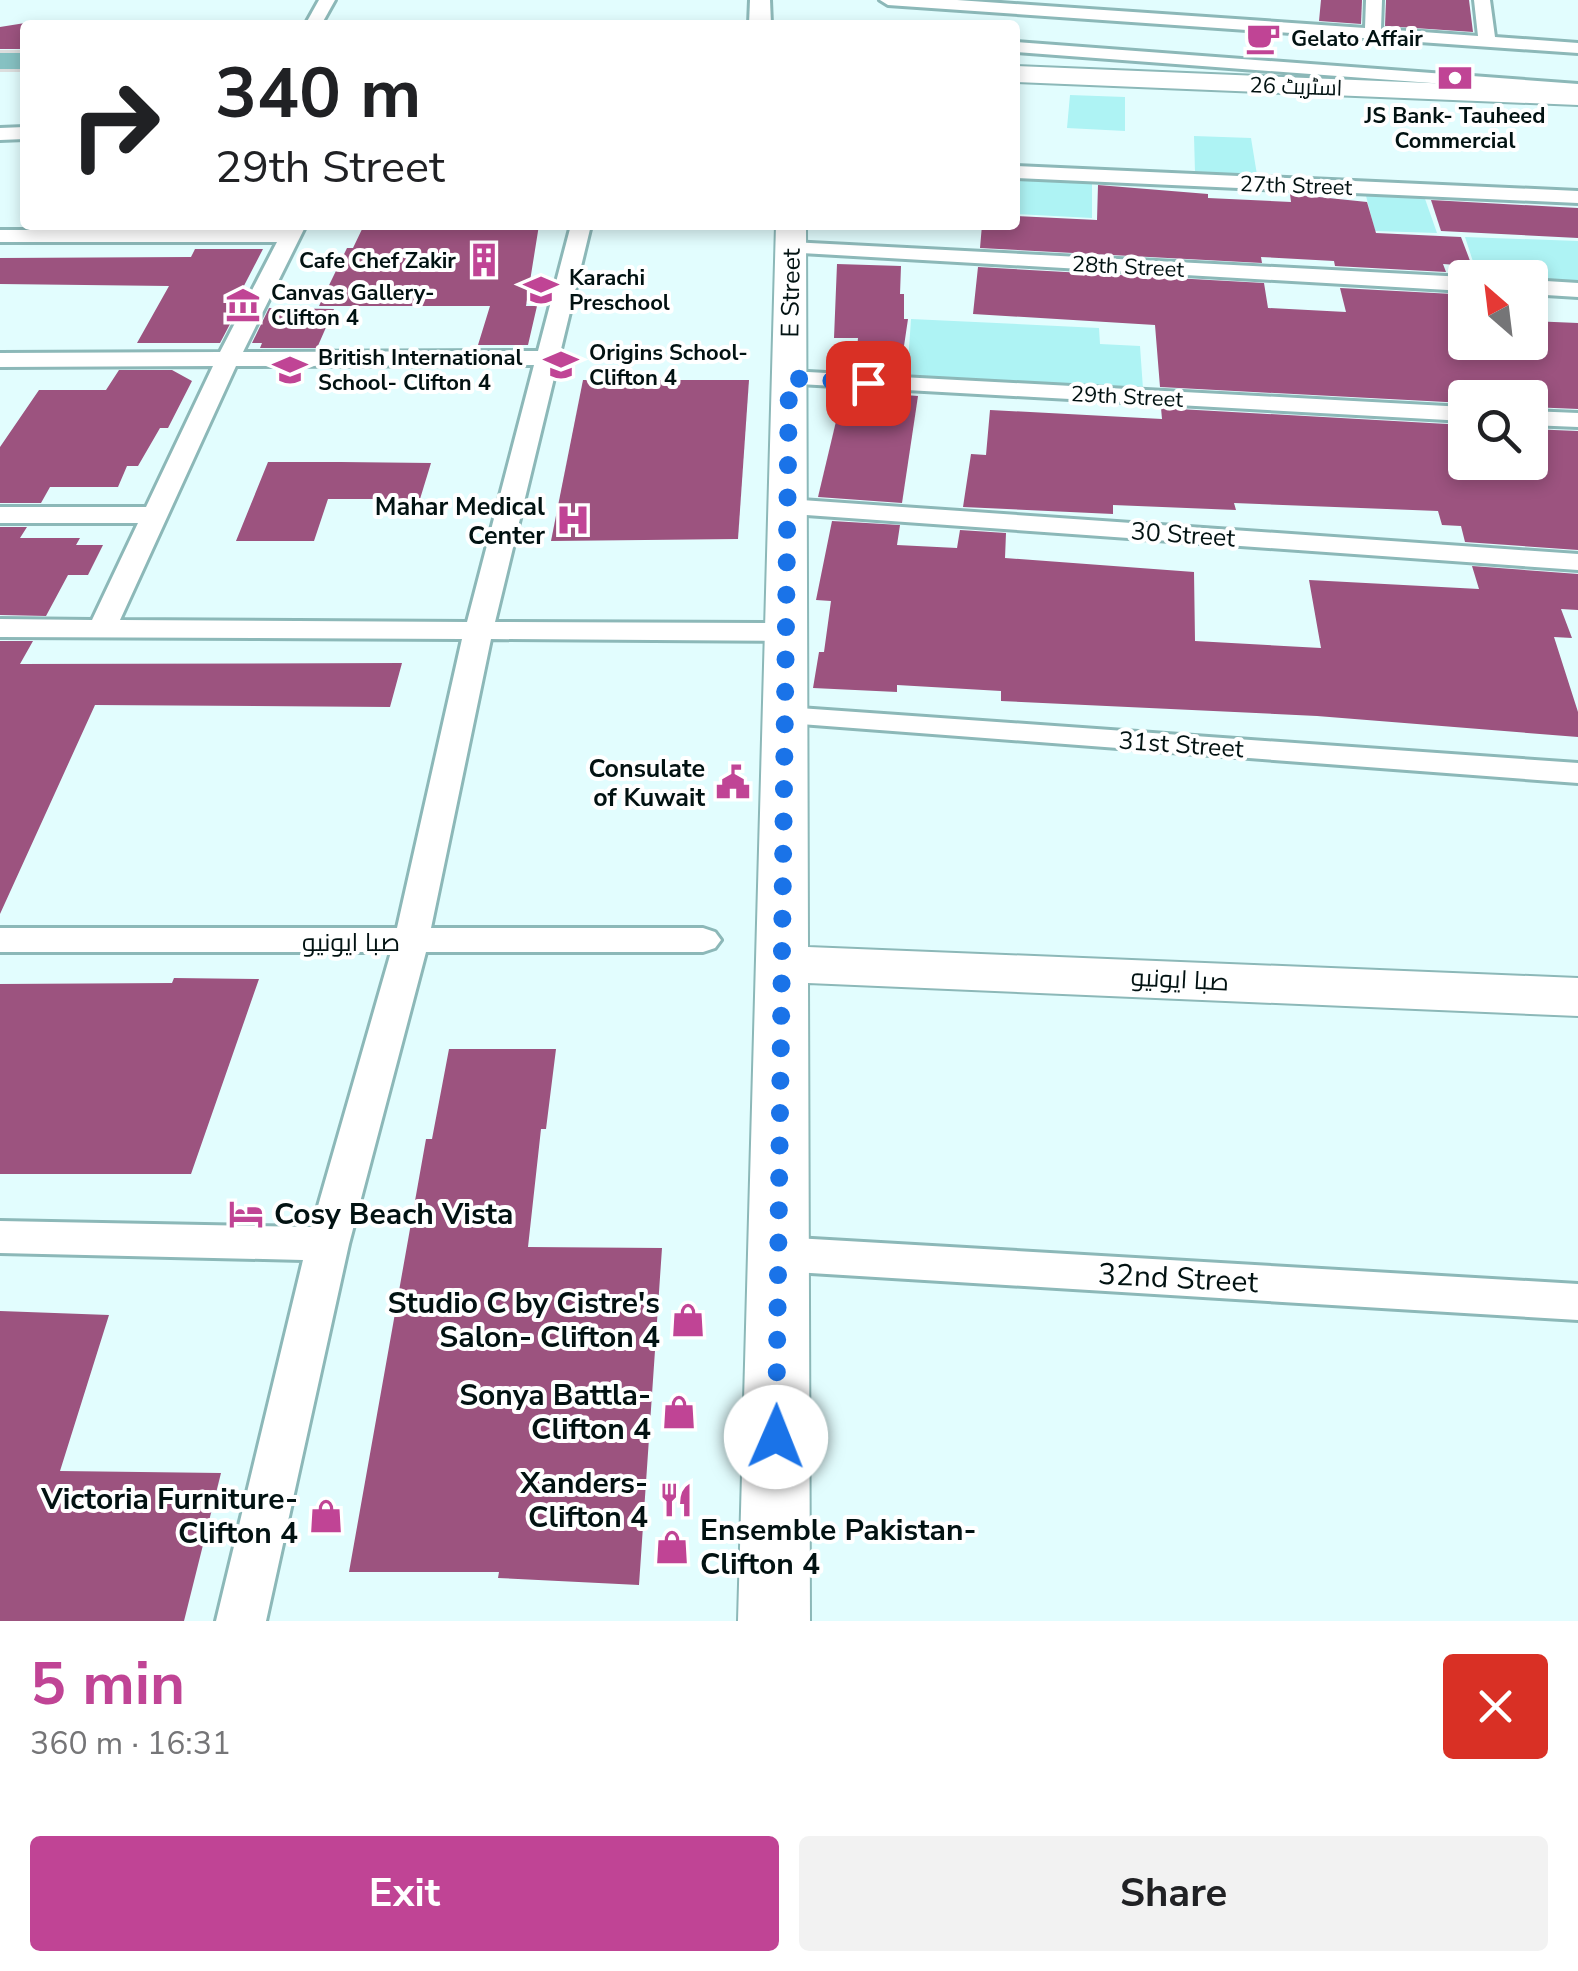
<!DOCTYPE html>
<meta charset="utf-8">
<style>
body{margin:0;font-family:"Nunito Sans",Cairo,sans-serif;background:#f2f2f2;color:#202124;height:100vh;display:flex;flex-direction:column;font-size:38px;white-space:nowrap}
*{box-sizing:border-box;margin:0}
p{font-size:32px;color:#757577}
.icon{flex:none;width:55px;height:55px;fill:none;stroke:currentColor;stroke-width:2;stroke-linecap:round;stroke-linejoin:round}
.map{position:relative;height:1621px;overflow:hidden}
.drawer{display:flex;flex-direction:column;background:#fff;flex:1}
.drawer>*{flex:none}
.guide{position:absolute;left:20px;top:20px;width:1000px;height:210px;border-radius:10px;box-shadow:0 5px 15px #0003;background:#fff;color:#202124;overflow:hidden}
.needle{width:65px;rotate:332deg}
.tools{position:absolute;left:1448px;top:260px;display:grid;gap:20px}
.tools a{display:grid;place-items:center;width:100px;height:100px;border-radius:10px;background:#fff;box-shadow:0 5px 15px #0003;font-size:50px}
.pin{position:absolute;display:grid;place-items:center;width:85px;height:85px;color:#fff;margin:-42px;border-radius:20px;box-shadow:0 5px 15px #0006}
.me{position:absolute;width:110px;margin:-55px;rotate:1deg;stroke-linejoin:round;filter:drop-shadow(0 0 8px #0008)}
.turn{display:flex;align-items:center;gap:35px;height:210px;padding:0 30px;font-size:45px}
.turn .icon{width:130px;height:130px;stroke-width:2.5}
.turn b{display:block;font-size:70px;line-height:85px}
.round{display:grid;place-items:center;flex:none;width:105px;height:105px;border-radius:10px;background:#f2f2f2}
.overview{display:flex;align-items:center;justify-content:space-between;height:170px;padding:0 30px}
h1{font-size:60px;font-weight:700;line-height:75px;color:#c04495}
.primary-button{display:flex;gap:20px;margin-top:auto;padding:20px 30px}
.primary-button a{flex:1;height:115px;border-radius:10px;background:#c04495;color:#fff;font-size:40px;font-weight:700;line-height:115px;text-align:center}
.primary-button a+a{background:#f2f2f2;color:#202124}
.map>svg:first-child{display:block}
</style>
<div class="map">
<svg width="1578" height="1621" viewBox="0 0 1578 1621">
<rect width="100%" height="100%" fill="#e2fdfe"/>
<g fill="#aef3f4">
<polygon points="1070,95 1125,97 1125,131 1067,128"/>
<polygon points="1194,136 1251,138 1257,175 1195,172"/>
<polygon points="1015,177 1092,180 1092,218 1015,214"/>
<polygon points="1365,192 1424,196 1437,233 1375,231"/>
<polygon points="1465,237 1578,241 1578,284 1530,282 1530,278 1478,277"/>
<polygon points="911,319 1099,328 1100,344 1140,346 1143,389 907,378"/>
</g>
<g fill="#9c537f">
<polygon points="1321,0 1362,0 1361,24 1319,21"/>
<polygon points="1386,0 1469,0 1473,32 1385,26"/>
<polygon points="25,23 25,49 0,49 0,27"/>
<polygon points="1098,185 1208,194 1208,198 1291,202 1290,194 1367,202 1376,233 1461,237 1472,266 1443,264 1446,272 1335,266 1334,261 1261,257 1262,263 980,248 982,225 1015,225 1015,216 1097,220"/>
<polygon points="1431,200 1578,208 1578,238 1441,231"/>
<polygon points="364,225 539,225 526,306 537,306 528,345 478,345 490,306 319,306 347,248 353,248"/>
<polygon points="195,249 263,249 233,307 239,307 220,343 137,343 169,286 0,284 0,258 191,257"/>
<polygon points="837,264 901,266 900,294 904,294 904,319 908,319 900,373 855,371 858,338 834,338"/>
<polygon points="978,267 1264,283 1268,308 1346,312 1340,288 1453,294 1465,342 1530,342 1530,321 1578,323 1578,409 1530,407 1530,394 1465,392 1465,403 1160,387 1155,325 973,314"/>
<polygon points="269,308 334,309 317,348 260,348 262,343 252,343"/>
<polygon points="119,370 172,370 192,381 168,428 160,428 138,466 127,466 118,487 50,487 41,503 0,503 0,447 39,390 106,390"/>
<polygon points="583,380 749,380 738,539 551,541"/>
<polygon points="854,391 918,396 902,503 818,497 843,392"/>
<polygon points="1161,408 1465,425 1465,462 1530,462 1530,429 1578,431 1578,550 1465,542 1461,526 1442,525 1438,511 1234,503 1236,510 1113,505 1113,514 963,507 971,454 986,455 990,410 1162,419"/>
<polygon points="268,462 341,462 431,463 420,499 328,499 314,541 236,541"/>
<polygon points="832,521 900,525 897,545 957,548 960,530 1006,533 1005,558 1194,572 1195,641 1321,648 1309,580 1479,589 1472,566 1578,574 1578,610 1561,609 1572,638 1554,637 1578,712 1578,737 1317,716 1001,701 1001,691 897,685 897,692 813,688 819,652 824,652 831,601 816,600"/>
<polygon points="0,527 27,527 20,538 80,538 76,545 103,545 88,575 68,575 46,616 0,615"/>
<polygon points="0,641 33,641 20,664 402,663 390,707 95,705 0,914"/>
<polygon points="174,978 259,979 191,1174 0,1174 0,984 172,983"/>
<polygon points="449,1049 556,1049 546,1129 541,1129 528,1247 662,1248 639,1585 498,1578 499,1572 349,1572 426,1139 432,1139"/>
<polygon points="0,1311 109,1315 60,1471 221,1473 184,1621 0,1621"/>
</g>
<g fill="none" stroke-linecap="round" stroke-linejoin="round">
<g stroke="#8cb8b8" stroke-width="6">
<g id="minor">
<polygon points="319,0 335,0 321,25 305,25"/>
<polygon points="880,0 957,0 1365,28 1366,0 1382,0 1381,29 1478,36 1474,0 1490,0 1495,37 1578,43 1578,53 888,5"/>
<polygon points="1015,42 1578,84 1578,94 1015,52"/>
<polygon points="25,127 25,139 0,140 0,128"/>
<polygon points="1015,166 1578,191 1578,203 1015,178"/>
<path d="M286,225h20l-63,127 295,-1 33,-126h20l-96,397 291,1 10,3 4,6 -4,6 -10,3 -295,-2 -60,289h272l12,4 6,8 -6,8 -12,4h-277l-77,292 -83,377h-50l87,-361 -303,-7v-32l312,6 79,-275h-391v-24h397l65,-289 -462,-2v-18l92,1 46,-97h-138v-16h146l67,-141 -213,1v-14l220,-1 57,-110h-277v-12h283zM534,365l-67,257 -347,-2 116,-254z"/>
<polygon points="791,242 1465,277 1465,291 784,252 781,248 784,244"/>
<polygon points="1530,280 1578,283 1578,297 1530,294"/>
<polygon points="789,371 1465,407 1465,421 781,383 777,378 781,373"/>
<polygon points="1530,411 1578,413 1578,427 1530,425"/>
<polygon points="787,499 1578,554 1578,570 778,513 774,507 778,501"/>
<polygon points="785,707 1578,763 1578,783 774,722 770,716 774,710"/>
<polygon points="778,1237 1578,1284 1578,1320 778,1271 763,1266 757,1254 763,1242"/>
</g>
</g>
<g stroke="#8cb8b8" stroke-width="6">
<polygon id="tertiary" points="750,0 770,0 771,25 749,25"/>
</g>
<g stroke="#8cb8b8" stroke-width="4">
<g id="secondary">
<polygon points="1015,66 1578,89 1578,105 1015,82"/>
<polygon points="776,225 806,225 808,947 1578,978 1578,1016 808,983 810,1621 738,1621"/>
</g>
</g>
<g stroke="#dcdede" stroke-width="6">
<rect id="primary" x="0" y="53" width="25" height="16"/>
</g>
<use href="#minor" fill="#fff" fill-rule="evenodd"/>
<use href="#tertiary" fill="#fff" fill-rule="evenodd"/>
<use href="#secondary" fill="#fff" fill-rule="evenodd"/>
<use href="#primary" fill="#86c1c2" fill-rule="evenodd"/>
</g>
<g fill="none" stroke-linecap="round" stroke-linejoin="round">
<polyline stroke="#1a73e8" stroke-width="18" stroke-dasharray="0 32.4" points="776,1437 789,378 868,383"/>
</g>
<defs>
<g id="cafe-bare" transform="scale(2.7)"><path d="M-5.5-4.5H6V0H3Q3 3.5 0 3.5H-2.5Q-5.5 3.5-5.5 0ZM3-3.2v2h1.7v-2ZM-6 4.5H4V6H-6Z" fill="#c04495" stroke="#fff" stroke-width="2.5" paint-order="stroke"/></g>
<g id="bank-bare" transform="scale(2.7)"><path d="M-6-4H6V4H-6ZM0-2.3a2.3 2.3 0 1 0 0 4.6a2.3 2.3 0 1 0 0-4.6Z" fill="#c04495" stroke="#fff" stroke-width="2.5" paint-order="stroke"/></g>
<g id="building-bare" transform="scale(2.7)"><path d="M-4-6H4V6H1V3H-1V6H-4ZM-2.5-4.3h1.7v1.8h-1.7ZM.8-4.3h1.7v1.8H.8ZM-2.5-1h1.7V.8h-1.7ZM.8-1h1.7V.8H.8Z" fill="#c04495" stroke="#fff" stroke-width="2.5" paint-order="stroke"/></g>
<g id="school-bare" transform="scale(2.7)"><path d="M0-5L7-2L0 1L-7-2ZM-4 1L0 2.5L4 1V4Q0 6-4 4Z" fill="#c04495" stroke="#fff" stroke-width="2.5" paint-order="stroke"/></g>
<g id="museum-bare" transform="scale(2.7)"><path d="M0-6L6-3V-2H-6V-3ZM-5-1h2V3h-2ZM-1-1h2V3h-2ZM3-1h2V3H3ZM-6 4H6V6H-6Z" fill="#c04495" stroke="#fff" stroke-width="2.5" paint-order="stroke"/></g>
<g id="hospital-bare" transform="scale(2.7)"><path d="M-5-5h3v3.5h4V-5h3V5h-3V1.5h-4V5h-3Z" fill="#c04495" stroke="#fff" stroke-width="2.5" paint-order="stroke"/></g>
<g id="civic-bare" transform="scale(2.7)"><path d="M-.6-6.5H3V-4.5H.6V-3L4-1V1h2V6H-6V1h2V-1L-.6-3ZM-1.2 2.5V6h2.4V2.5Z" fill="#c04495" stroke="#fff" stroke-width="2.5" paint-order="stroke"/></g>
<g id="hotel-bare" transform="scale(2.7)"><path d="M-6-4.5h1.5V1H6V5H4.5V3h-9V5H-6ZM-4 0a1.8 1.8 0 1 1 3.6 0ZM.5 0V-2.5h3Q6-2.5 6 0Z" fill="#c04495" stroke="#fff" stroke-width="2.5" paint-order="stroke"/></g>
<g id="shop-bare" transform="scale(2.7)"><path d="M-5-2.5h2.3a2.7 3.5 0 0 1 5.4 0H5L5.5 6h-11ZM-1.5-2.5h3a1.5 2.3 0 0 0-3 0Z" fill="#c04495" stroke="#fff" stroke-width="2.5" paint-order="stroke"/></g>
<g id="restaurant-bare" transform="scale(2.7)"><path d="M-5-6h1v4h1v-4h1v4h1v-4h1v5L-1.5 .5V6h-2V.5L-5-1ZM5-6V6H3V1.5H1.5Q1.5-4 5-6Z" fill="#c04495" stroke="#fff" stroke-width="2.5" paint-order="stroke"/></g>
</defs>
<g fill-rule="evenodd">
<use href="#cafe-bare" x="1263" y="38"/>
<use href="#bank-bare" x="1455" y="78"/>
<use href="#building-bare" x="484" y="260"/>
<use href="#school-bare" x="541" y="290"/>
<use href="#museum-bare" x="243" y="305"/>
<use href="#school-bare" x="561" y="365"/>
<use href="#school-bare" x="290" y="370"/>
<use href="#hospital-bare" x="573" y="520"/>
<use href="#civic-bare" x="733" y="782"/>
<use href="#hotel-bare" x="246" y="1214"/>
<use href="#shop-bare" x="688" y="1320"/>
<use href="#shop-bare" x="679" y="1412"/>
<use href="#restaurant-bare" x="676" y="1500"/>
<use href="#shop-bare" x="326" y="1516"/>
<use href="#shop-bare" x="672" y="1547"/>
</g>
<g text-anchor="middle" stroke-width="8" stroke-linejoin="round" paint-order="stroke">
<g font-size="22" font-weight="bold" fill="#021212" stroke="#fff" text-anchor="start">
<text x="1291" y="46">Gelato Affair</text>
<text x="1455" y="123" text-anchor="middle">JS Bank- Tauheed<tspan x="1455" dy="25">Commercial</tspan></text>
<text x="456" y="268" text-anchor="end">Cafe Chef Zakir</text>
<text x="569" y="285">Karachi<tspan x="569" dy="25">Preschool</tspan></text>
<text x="271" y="300">Canvas Gallery-<tspan x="271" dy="25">Clifton 4</tspan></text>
<text x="589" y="360">Origins School-<tspan x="589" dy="25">Clifton 4</tspan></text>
<text x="318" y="365">British International<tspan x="318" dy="25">School- Clifton 4</tspan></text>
</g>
<g font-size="22" fill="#021212" stroke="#fff">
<text transform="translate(1296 86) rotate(2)" y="8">اسٹریٹ 26</text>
<text transform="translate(1296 185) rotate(2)" y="8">27th Street</text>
<text transform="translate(1128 266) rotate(3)" y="8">28th Street</text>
<text transform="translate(1127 396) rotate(3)" y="8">29th Street</text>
</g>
<g font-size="25" fill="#021212" stroke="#fff">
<text transform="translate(790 293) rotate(-89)" y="9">E Street</text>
<text transform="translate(1183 534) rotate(4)" y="9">30 Street</text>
<text transform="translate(1181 744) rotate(4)" y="9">31st Street</text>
<text x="351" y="951">صبا ایونیو</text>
<text transform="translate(1180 979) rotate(3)" y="9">صبا ایونیو</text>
</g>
<g font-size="25" font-weight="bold" fill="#021212" stroke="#fff" text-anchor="end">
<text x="545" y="515">Mahar Medical<tspan x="545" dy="29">Center</tspan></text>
<text x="705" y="777">Consulate<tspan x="705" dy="29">of Kuwait</tspan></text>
</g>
<g font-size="30" font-weight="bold" fill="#021212" stroke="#fff" text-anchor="end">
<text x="274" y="1224" text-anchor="start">Cosy Beach Vista</text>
<text x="660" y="1313">Studio C by Cistre's<tspan x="660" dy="34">Salon- Clifton 4</tspan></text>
<text x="651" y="1405">Sonya Battla-<tspan x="651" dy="34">Clifton 4</tspan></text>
<text x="648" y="1493">Xanders-<tspan x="648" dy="34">Clifton 4</tspan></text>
<text x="298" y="1509">Victoria Furniture-<tspan x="298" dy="34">Clifton 4</tspan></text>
<text x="700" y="1540" text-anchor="start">Ensemble Pakistan-<tspan x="700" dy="34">Clifton 4</tspan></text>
</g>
<g font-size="30" fill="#021212" stroke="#fff">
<text transform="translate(1178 1278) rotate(3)" y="10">32nd Street</text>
</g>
</g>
</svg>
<div class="tools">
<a><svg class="needle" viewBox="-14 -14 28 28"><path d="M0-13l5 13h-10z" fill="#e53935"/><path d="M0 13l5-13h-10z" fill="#757577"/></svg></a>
<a><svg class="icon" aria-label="search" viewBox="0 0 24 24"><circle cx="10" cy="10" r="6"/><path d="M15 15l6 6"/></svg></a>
</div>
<div class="pin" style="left:868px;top:383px;background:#d93025"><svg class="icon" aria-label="arrive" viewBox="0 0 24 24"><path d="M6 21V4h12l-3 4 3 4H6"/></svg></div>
<svg class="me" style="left:776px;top:1437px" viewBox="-20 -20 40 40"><circle r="19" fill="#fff"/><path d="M0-13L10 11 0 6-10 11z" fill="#1a73e8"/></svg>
<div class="guide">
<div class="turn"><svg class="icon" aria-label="right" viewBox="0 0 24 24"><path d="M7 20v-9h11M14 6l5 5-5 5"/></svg><div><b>340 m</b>29th Street</div></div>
</div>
</div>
<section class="drawer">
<div class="overview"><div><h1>5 min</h1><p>360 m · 16:31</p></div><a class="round" style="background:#d93025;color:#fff"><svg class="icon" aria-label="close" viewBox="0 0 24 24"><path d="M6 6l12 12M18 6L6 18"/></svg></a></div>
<div class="primary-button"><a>Exit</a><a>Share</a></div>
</section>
